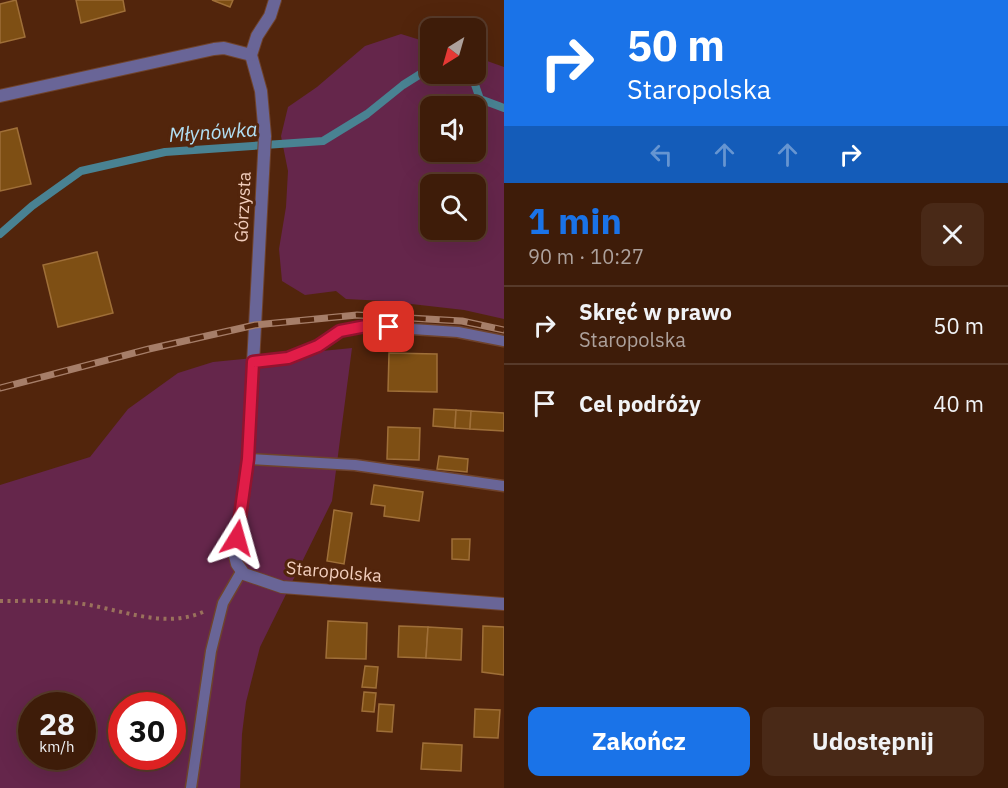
<!DOCTYPE html>
<html lang="pl">
<meta charset="utf-8">
<style>
body{margin:0;font-family:"IBM Plex Sans",sans-serif;background:#492917;color:#f1f3f6;height:100vh;display:flex;flex-direction:column;font-size:22px;white-space:nowrap}
*{box-sizing:border-box;margin:0}
p{font-size:20px;color:#ada19c}
.icon{flex:none;width:33px;height:33px;fill:none;stroke:currentColor;stroke-width:2;stroke-linecap:round;stroke-linejoin:round}
.map{position:relative;flex:1;overflow:hidden}
.drawer{display:flex;flex-direction:column;background:#3e1c09;width:504px}
.drawer>*{flex:none}
.banner{background:#1a73e8;color:#fff;overflow:hidden}
.needle{width:39px;rotate:217deg}
.buttons{position:absolute;left:420px;top:18px;display:grid;gap:12px}
.buttons a{display:grid;place-items:center;width:66px;height:66px;border-radius:12px;background:#3e1c09;box-shadow:0 6px 24px #0002,0 0 0 2px #573a2a;font-size:30px}
.speed{position:absolute;left:18px;top:692px;display:flex;gap:12px;font-size:30px;font-weight:700;text-align:center}
.speed>*{display:grid;place-content:center;width:78px;height:78px;border-radius:50%;background:#3e1c09;box-shadow:0 6px 24px #0002,0 0 0 2px #573a2a;line-height:1}
.speed small{font-size:15px;font-weight:400}
.speed .limit{border:9px solid #d22;background:#fff;color:#111}
.pin{position:absolute;display:grid;place-items:center;width:51px;height:51px;color:#fff;margin:-26px;border-radius:12px;box-shadow:0 3px 9px #0006}
.me{position:absolute;width:66px;margin:-33px;rotate:8deg;stroke-linejoin:round;filter:drop-shadow(0 0 4px #0008)}
.turn{display:flex;align-items:center;gap:21px;height:126px;padding:0 24px;font-size:27px}
.turn .icon{width:78px;height:78px;stroke-width:2.5}
.turn b{display:block;font-size:42px;line-height:51px}
.lanes{display:flex;align-items:center;height:57px;padding:0 24px;background:#0003;justify-content:center;gap:30px;direction:ltr}
.lanes .off{opacity:.35}
.round{display:grid;place-items:center;flex:none;width:63px;height:63px;border-radius:12px;background:#492917}
.headline{display:flex;align-items:center;justify-content:space-between;height:102px;padding:0 24px}
h1{font-size:36px;font-weight:800;line-height:45px;color:#1a73e8}
.cta{display:flex;gap:12px;margin-top:auto;padding:12px 24px}
.cta a{flex:1;height:69px;border-radius:12px;background:#1a73e8;color:#fff;font-size:24px;font-weight:800;line-height:69px;text-align:center}
.cta a+a{background:#492917;color:#f1f3f6}
ul{padding:0;list-style:none}
li{display:flex;align-items:center;gap:18px;height:78px;padding:0 24px;border-top:2px solid #573a2a}
li div{flex:1}
li b{display:block;font-size:22px}
li em{font-style:normal}
main{display:flex;flex:1;min-height:0}
.map>svg:first-child{display:block}
</style>
<main>
<div class="map">
<svg width="504" height="788" viewBox="0 0 504 788">
<rect width="100%" height="100%" fill="#52250c"/>
<g fill="#65264b" fill-rule="evenodd">
<path d="M401,34l29,9v31h46v-17l28,10v252l-40,-9 -79,-9 -39,-2 -10,-8 -31,4 -23,-14 -3,-32 7,-42 2,-36 -7,-35 7,-29 29,-20 48,-41zM430,106h46v46h-46zM476,184v46h-46v-46z"/>
<path d="M352,348l-20,153 -72,146 -14,55 -4,32 -2,54h-240v-303l90,-28 38,-48 50,-36 35,-11zM32,705h50v51h-50zM122,705h50v51h-50z"/>
</g>
<g fill="none" stroke-linecap="round" stroke-linejoin="round">
<g stroke="#498292" stroke-width="8">
<polyline points="463,74 473,79 480,99 504,108"/>
<polyline points="0,234 32,206 81,171 165,152 323,141 367,114 403,85 430,68"/>
</g>
</g>
<g fill="#7e4f14" stroke="#9f6f38" stroke-width="1.5">
<polygon points="16,0 25,37 0,43 0,4"/>
<polygon points="76,0 123,0 125,11 81,23"/>
<polygon points="212,0 233,0 230,7"/>
<polygon points="17,128 31,184 0,191 0,132"/>
<polygon points="97,252 113,313 58,327 43,265"/>
<polygon points="389,353 437,354 437,392 388,391"/>
<polygon points="434,409 456,410 455,428 433,426"/>
<polygon points="456,410 471,411 470,429 455,428"/>
<polygon points="471,411 504,413 504,431 470,429"/>
<polygon points="388,427 420,428 419,460 387,459"/>
<polygon points="439,456 468,459 467,472 437,469"/>
<polygon points="374,485 423,492 419,521 384,516 385,506 371,504"/>
<polygon points="334,510 352,513 344,564 327,561"/>
<polygon points="452,539 470,539 469,560 452,559"/>
<polygon points="328,621 367,623 366,659 326,658"/>
<polygon points="399,626 428,627 426,658 398,657"/>
<polygon points="483,626 504,627 504,675 482,672"/>
<polygon points="428,627 462,629 461,660 426,658"/>
<polygon points="365,666 378,667 376,688 362,687"/>
<polygon points="364,692 376,693 374,712 362,711"/>
<polygon points="379,704 394,705 392,732 377,731"/>
<polygon points="475,709 500,710 498,738 474,737"/>
<polygon points="423,743 462,745 461,771 421,769"/>
</g>
<g fill="none" stroke-linecap="round" stroke-linejoin="round">
<g stroke="#6f432c" stroke-width="13">
<g id="lane">
<polyline points="253,362 288,358 318,346 340,331 366,326 458,332 504,341"/>
<polyline points="248,459 355,465 504,486"/>
<polyline points="191,788 211,651 223,603 241,572"/>
</g>
</g>
<g stroke="#6f432c" stroke-width="14">
<g id="street">
<polyline points="275,0 270,16 257,36 251,55 261,91 265,136 248,459 235,556 237,564 244,574 282,587 504,604"/>
<polyline points="0,96 214,49 224,48 251,55"/>
</g>
</g>
<path stroke="#9a715c" stroke-width="4" stroke-dasharray="3 4.5" stroke-linecap="butt" d="M0,601c25,0 50,-1 75,2 42,4 86,27 128,9"/>
<use href="#lane" stroke="#696597" stroke-width="10"/>
<use href="#street" stroke="#696597" stroke-width="12"/>
<g stroke="#a67e69" stroke-width="7">
<polyline id="rail" points="0,388 149,349 255,325 357,315 462,321 504,330"/>
</g>
<use href="#rail" stroke="#52250c" stroke-width="4.5" stroke-dasharray="14" stroke-linecap="butt"/>
</g>
<g fill="none" stroke-linecap="round" stroke-linejoin="round">
<g stroke="#92132f" stroke-width="15">
<polyline id="route" points="237,538 248,459 253,362 288,358 318,346 340,331 366,326 389,327"/>
</g>
<use href="#route" stroke="#e11d48" stroke-width="10"/>
</g>
<g text-anchor="middle" stroke-width="6" stroke-linejoin="round" paint-order="stroke">
<g font-size="18" fill="#f2cebd" stroke="#52250c">
<text transform="translate(243 207) rotate(-87)" y="6">Górzysta</text>
<text transform="translate(334 572) rotate(5)" y="6">Staropolska</text>
</g>
<g font-size="20" font-style="italic" fill="#b1e0f5" stroke="#52250c">
<text transform="translate(213 132) rotate(-4)" y="7">Młynówka</text>
</g>
</g>
</svg>
<div class="buttons">
<a><svg class="needle" viewBox="-14 -14 28 28"><path d="M0-13l5 13h-10z" fill="#e53935"/><path d="M0 13l5-13h-10z" fill="#ada19c"/></svg></a>
<a><svg class="icon" aria-label="sound" viewBox="0 0 24 24"><path d="M4 9h4l5-4v14l-5-4H4zM17 9q2 3 0 6"/></svg></a>
<a><svg class="icon" aria-label="search" viewBox="0 0 24 24"><circle cx="10" cy="10" r="6"/><path d="M15 15l6 6"/></svg></a>
</div>
<div class="speed"><div>28<small>km/h</small></div><div class="limit">30</div></div>
<div class="pin" style="left:389px;top:327px;background:#d93025"><svg class="icon" aria-label="arrive" viewBox="0 0 24 24"><path d="M6 21V4h12l-3 4 3 4H6"/></svg></div>
<svg class="me" style="left:237px;top:538px" viewBox="-20 -20 40 40"><path d="M0-17L14 15 0 8-14 15z" fill="#e11d48" stroke="#fff" stroke-width="4"/></svg>
</div>
<section class="drawer">
<div class="banner">
<div class="turn"><svg class="icon" aria-label="right" viewBox="0 0 24 24"><path d="M7 20v-9h11M14 6l5 5-5 5"/></svg><div><b>50 m</b>Staropolska</div></div>
<div class="lanes"><svg class="icon off" aria-label="left" viewBox="0 0 24 24"><path d="M17 20v-9H6M10 6l-5 5 5 5"/></svg><svg class="icon off" aria-label="ahead" viewBox="0 0 24 24"><path d="M12 20V5M6 11l6-6 6 6"/></svg><svg class="icon off" aria-label="ahead" viewBox="0 0 24 24"><path d="M12 20V5M6 11l6-6 6 6"/></svg><svg class="icon" aria-label="right" viewBox="0 0 24 24"><path d="M7 20v-9h11M14 6l5 5-5 5"/></svg></div>
</div>
<div class="headline"><div><h1>1 min</h1><p>90 m · 10:27</p></div><a class="round"><svg class="icon" aria-label="close" viewBox="0 0 24 24"><path d="M6 6l12 12M18 6L6 18"/></svg></a></div>
<ul>
<li><svg class="icon" aria-label="right" viewBox="0 0 24 24"><path d="M7 20v-9h11M14 6l5 5-5 5"/></svg><div><b>Skręć w prawo</b><p>Staropolska</p></div><em>50 m</em></li>
<li><svg class="icon" aria-label="arrive" viewBox="0 0 24 24"><path d="M6 21V4h12l-3 4 3 4H6"/></svg><div><b>Cel podróży</b></div><em>40 m</em></li>
</ul>
<div class="cta"><a>Zakończ</a><a>Udostępnij</a></div>
</section>
</main>
